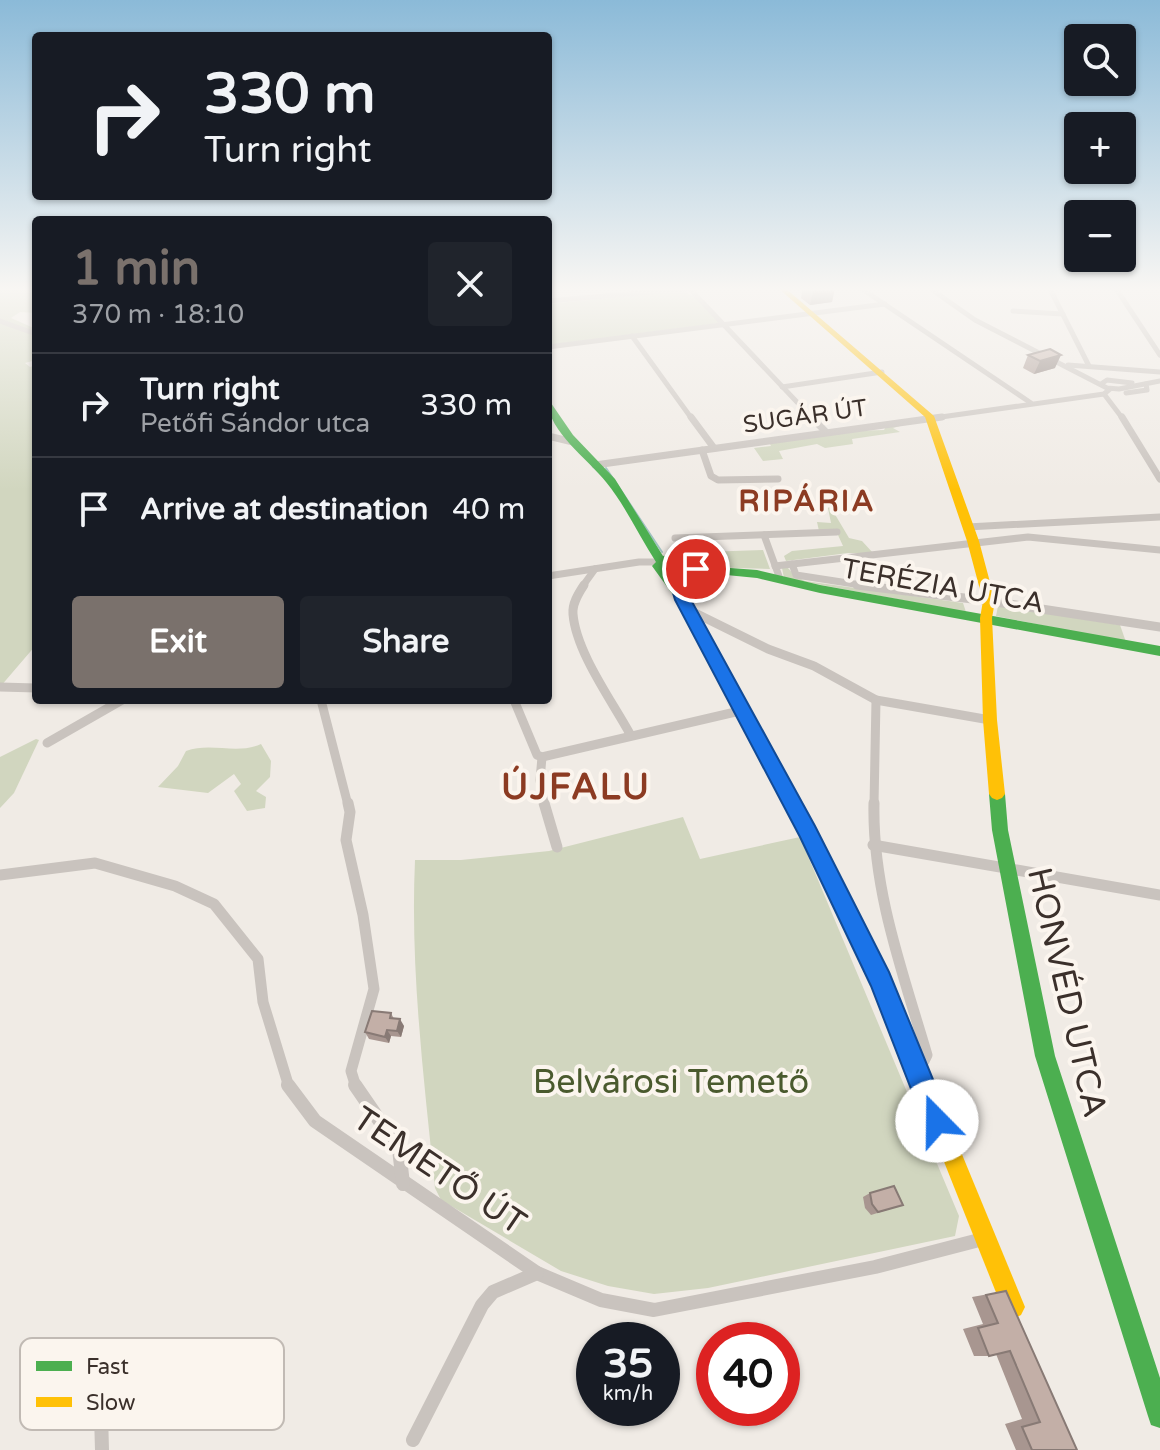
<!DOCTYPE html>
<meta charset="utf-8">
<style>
body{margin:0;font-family:"Varela Round",sans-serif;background:#20242c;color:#f1f3f6;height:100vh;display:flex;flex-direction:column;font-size:30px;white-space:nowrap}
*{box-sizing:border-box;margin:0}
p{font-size:26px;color:#9ea1a6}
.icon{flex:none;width:44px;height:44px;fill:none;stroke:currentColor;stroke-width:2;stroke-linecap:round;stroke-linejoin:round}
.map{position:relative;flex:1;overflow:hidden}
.drawer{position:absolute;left:32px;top:216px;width:520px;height:488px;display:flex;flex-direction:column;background:#171b24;border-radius:8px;box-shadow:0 2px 6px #0004}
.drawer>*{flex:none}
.guide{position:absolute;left:32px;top:32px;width:520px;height:168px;border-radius:8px;box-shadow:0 2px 6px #0004;background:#171b24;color:#f1f3f6;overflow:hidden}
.tools{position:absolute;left:1064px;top:24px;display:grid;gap:16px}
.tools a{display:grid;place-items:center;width:72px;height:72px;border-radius:8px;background:#171b24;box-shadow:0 2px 6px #0004;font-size:40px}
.speed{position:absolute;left:576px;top:1322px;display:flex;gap:16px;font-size:40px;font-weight:700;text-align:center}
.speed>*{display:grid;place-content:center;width:104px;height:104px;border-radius:50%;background:#171b24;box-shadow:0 2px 6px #0004;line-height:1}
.speed small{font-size:20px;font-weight:400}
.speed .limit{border:12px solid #d22;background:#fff;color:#111}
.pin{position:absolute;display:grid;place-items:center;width:68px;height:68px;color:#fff;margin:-34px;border:4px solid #fff;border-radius:50%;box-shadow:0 2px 8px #0007}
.me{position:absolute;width:88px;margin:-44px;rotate:338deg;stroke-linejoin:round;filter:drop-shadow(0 0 6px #0008)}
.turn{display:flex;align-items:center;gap:28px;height:168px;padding:0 40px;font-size:36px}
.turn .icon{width:104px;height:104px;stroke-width:2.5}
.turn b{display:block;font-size:56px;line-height:68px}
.round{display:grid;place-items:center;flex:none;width:84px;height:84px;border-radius:8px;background:#20242c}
.overview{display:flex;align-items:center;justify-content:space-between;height:136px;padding:0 40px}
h1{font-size:48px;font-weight:700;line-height:60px;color:#7a716c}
.button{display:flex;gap:16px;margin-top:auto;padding:16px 40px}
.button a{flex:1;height:92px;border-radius:8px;background:#7a716c;color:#fff;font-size:32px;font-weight:700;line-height:92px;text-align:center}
.button a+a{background:#20242c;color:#f1f3f6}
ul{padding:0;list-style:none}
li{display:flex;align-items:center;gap:24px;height:104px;padding:0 40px;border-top:2px solid #363941}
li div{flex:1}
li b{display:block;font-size:30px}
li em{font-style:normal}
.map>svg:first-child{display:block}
</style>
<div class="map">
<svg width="1160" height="1450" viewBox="0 0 1160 1450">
<rect width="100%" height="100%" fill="#f0ebe5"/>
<g fill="#d1d6bf">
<polygon points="0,287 36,287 36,313 20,312 11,318 36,329 36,360 25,363 30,367 36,365 36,645 0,687"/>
<polygon points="682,291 697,298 720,323 548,345 548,304"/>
<polygon points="888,424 900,426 893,428 900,432 852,439 853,444 825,448 817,444 779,451 783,459 763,461 754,448 771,446 769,442 848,431 884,430"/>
<polygon points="830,506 849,538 862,541 873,553 848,553 786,561 784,556 792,551 843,546 838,535 819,531 817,522 831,523 828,508"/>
<polygon points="763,550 770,569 702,567 689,558 673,553"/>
<polygon points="782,568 788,568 795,576 805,581 963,603 966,612 784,578"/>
<polygon points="998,606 1120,625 1126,642 996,616"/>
<polygon points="36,739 39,740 14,793 0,808 0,757"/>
<path d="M261,744l10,17 -1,16 -14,14 10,6 -1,11 -18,3 -13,-20 7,-7 -7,-10 -26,19 -50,-6 20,-21 8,-15c25,-9 51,4 75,-7z"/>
<path d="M683,817l17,42 100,-22 159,379 -4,20 -247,52 -54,6 -46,-8 -47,-15 -120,-71 -6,-12c-11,-109 -25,-218 -20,-328h46l88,-9z"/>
</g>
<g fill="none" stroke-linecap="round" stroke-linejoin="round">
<polyline stroke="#a1c2c1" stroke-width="2" points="606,468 662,552"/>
<g stroke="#c9c3be" stroke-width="5">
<polyline points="688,287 813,419"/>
<polyline points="859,287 1031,403"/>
<polyline points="928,287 975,320 1107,388 1119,389 1160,381"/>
<polyline points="1049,287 1089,366"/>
<polyline points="1115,287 1160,355"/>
<polyline points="548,301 709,287"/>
<polyline points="1013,311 1063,314"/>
<polyline points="0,321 36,334"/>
<polyline points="632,336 692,419"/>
<polyline points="548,347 885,304"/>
<polyline points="1068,365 1160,372"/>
<polyline points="1101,384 1107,380 1132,383"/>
<polyline points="782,387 882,372"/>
<polyline points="1126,393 1147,390 1146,384"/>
<polyline points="1104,394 1123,419"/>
<polyline points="927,419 1104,394 1110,389"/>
</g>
<g stroke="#c9c3be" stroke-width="7">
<polyline points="691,417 714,448"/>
<polyline points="811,417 825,431"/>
<polyline points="1122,417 1160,479"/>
<polyline points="548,436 573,442"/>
<polyline points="702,450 711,476 718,480 778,479"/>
<polyline points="595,465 942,417"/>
<polyline points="967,527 1160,517"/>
<polyline points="764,535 780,579"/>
<polyline points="675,538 837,532"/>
<polyline points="792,564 796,575 874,587"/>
<polyline points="775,566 1028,537 1160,550"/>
<polyline points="548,576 639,562 660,562"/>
<polyline points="582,587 595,569"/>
</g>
<g stroke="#c9c3be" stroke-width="9">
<path d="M584,585c-6,9 -12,19 -11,29 3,38 39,87 57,120"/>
<polyline points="857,585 989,601 1160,627"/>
<polyline points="691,611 768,649 814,666 876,700 990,720"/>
<polyline points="0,687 36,688"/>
<polyline points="321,700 348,805"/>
<polyline points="514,700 537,755 542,757 744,710"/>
<polyline points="47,743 122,700"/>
<polyline points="542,757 540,780 544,805"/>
<polyline points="874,805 876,700"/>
</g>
<g stroke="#c9c3be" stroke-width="11">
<polyline points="348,803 350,812 346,840 363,915 374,989 351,1071 356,1087"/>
<polyline points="544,803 557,847"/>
<path d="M874,803c-2,87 29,170 53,252l-3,6 -10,3"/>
<polyline points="873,845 1160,895"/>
<polyline points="0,875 95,863 175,886 214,904 258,959 263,1002 289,1087"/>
</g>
<g stroke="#c9c3be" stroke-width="14">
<polyline points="288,1085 315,1121 537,1273 601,1300 654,1310 875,1267 983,1239"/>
<polyline points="355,1085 399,1149 403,1184"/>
<polyline points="101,1414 102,1450"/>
<polyline points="413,1440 482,1305 493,1292 537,1273"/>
</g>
<g fill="#4caf50" fill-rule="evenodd">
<path d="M548,402l3,1 22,32 42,44 48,77 15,-2 26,12 53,4 63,15 340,61v10l-340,-63 -63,-15 -41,-4 -36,9 -5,-1 22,29 54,99 135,264 18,42 -2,7 -7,2 -7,-2 -15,-38 -136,-275 -51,-97 -34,-47 4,-4c-17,-26 -31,-57 -50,-80 -17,-22 -58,-51 -58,-80zM668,562h8l21,9 -17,4 -13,-4 -3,-4z"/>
<polygon points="997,788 1002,790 1005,794 1008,830 1055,1056 1160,1378 1160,1428 1151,1425 1148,1416 1035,1056 992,830 989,794 992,790"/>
</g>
<g fill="#ffc107" fill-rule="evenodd">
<polygon points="777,287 784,287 934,416 979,541 995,601 992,618 997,720 1005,794 1002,798 997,800 992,798 989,794 983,720 980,618 983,601 967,541 925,417"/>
<polygon points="895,1007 902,1009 1025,1307 1021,1315 1013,1319 1005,1315 886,1016 888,1009"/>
</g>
</g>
<g fill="#a89690">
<polygon points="803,287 835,287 832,302 810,305 801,298"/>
<polygon points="1028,355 1055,368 1034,374 1023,368"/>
<polygon points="391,1013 394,1019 404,1026 401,1037 391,1036 389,1043 369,1039 365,1032"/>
<polygon points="870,1193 903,1205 871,1215 865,1208 863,1197"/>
<polygon points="1006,1291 1077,1450 1016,1450 1005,1424 1022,1419 996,1354 989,1356 974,1356 963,1329 983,1324 972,1297"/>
</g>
<g fill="#887a75">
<polygon points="586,287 608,287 586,290"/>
<polygon points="814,287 835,287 832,302 810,305"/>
<polygon points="1061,355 1055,368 1034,374 1040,361"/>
<polygon points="400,1019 404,1026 401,1037 397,1031"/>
<polygon points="387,1030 391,1036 389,1043 385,1037"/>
</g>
<g fill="#c3afa7" stroke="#887a75" stroke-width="2">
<polygon points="1050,349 1061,355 1040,361 1028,355"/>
<polygon points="372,1011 391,1013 390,1018 400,1019 397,1031 387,1030 385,1037 365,1032"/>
<polygon points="894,1186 903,1205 878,1212 872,1204 870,1193"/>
<polygon points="1006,1291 1077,1450 1032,1450 1022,1427 1040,1422 1010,1351 989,1356 978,1328 998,1323 986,1295"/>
</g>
<linearGradient id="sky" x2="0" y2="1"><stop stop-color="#8bbad8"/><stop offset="0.59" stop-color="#f8f6f3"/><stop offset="1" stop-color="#f8f6f3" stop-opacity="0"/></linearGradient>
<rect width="1160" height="490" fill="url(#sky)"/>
<polygon fill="#1a73e8" stroke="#114b97" stroke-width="2" points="696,564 703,569 697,580 687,583 691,600 815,826 889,972 950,1121 946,1130 937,1134 927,1130 871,986 800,837 675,600 671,586 673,579"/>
<g text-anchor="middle" stroke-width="8" stroke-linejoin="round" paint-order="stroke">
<g font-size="24" fill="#3b302b" stroke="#fbf5ee">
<text transform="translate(805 416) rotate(-8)" y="8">SUGÁR ÚT</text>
</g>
<g font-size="28" fill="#3b302b" stroke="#fbf5ee">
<text transform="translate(943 585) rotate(10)" y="10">TERÉZIA UTCA</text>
</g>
<g font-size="30" font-weight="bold" letter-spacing="2" fill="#8c3b22" stroke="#fbf5ee">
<text x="807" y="511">RIPÁRIA</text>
</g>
<g font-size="34" fill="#3b302b" stroke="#fbf5ee">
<text transform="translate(1068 992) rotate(77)" y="12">HONVÉD UTCA</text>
<text transform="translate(440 1170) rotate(34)" y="12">TEMETŐ ÚT</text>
</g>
<g font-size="34" fill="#4a5a2e" stroke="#fbf5ee">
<text x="671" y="1093">Belvárosi Temető</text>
</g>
<g font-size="36" font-weight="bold" letter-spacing="2" fill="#8c3b22" stroke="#fbf5ee">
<text x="576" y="799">ÚJFALU</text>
</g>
</g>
<rect x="20" y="1338" width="264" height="92" rx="12" fill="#fbf5ee" stroke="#c1bab4" stroke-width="2"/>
<rect x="36" y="1361" width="36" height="10" fill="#4caf50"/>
<rect x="36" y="1397" width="36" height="10" fill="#ffc107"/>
<g font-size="22" fill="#3b302b">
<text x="86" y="1374">Fast</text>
<text x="86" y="1410">Slow</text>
</g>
</svg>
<div class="tools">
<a><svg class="icon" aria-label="search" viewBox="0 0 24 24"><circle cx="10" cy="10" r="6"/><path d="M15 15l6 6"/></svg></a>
<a>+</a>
<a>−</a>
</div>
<div class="speed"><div>35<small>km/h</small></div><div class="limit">40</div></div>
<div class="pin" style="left:696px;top:569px;background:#d93025"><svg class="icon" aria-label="arrive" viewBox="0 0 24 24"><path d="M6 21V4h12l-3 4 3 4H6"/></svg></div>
<svg class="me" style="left:937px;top:1121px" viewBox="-20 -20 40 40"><circle r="19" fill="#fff"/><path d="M0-13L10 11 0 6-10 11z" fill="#1a73e8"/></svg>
<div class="guide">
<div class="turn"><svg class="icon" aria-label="right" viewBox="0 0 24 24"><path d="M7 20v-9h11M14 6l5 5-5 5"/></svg><div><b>330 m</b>Turn right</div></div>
</div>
<section class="drawer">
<div class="overview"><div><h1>1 min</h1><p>370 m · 18:10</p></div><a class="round"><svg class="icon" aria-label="close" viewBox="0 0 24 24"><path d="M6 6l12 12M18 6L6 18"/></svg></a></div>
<ul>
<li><svg class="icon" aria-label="right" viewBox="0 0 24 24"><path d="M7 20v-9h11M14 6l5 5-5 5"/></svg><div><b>Turn right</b><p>Petőfi Sándor utca</p></div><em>330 m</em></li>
<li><svg class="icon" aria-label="arrive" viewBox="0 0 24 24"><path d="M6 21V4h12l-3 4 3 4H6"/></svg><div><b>Arrive at destination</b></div><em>40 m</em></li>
</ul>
<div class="button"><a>Exit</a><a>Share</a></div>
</section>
</div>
